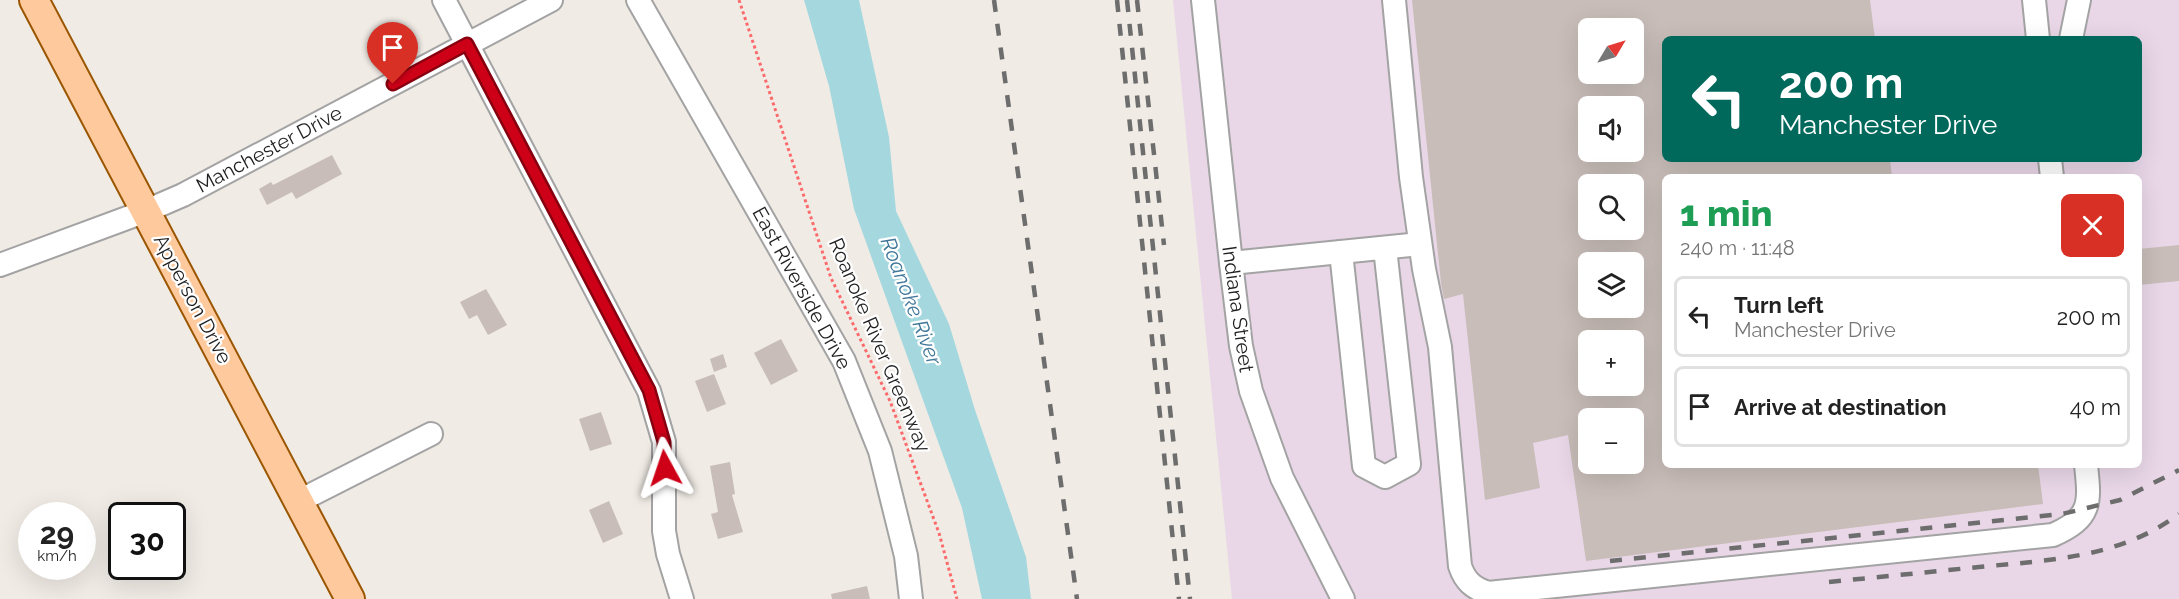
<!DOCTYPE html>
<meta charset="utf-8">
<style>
body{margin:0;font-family:Raleway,sans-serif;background:#f2f2f2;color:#222;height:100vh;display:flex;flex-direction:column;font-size:22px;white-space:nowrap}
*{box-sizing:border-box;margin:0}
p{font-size:20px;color:#767676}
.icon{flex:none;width:33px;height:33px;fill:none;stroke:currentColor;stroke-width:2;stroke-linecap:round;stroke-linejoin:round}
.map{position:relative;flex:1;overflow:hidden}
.drawer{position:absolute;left:1662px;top:174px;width:480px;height:294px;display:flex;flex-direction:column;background:#fff;border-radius:9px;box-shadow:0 6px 24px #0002}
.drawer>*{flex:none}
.hud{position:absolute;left:1662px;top:36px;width:480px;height:126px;border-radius:9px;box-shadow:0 6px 24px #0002;background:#00695c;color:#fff;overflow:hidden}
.needle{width:39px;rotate:52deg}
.buttons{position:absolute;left:1578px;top:18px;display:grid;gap:12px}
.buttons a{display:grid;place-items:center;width:66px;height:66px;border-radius:9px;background:#fff;box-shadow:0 6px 24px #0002;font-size:30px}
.speed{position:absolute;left:18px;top:502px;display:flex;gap:12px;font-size:30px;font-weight:700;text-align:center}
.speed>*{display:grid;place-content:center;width:78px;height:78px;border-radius:50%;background:#fff;box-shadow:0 6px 24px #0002;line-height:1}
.speed small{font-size:15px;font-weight:400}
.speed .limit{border:3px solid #111;border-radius:9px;background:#fff;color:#111}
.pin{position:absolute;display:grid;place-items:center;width:51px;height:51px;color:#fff;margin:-62px -26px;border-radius:50% 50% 50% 0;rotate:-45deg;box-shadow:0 0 6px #0007}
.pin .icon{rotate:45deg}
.me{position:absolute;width:66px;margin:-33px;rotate:355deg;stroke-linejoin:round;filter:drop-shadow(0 0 4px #0008)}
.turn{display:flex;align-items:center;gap:21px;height:126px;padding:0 18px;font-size:27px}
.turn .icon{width:78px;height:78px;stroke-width:2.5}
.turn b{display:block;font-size:42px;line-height:51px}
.round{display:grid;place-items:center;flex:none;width:63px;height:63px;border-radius:9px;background:#f2f2f2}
.headline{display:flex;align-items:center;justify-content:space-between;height:102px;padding:0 18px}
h1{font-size:36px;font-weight:800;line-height:45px;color:#1e9e55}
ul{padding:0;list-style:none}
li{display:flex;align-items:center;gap:18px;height:81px;margin:0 12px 9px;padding:0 6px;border:3px solid #e0e0e0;border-radius:9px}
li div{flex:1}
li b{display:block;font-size:22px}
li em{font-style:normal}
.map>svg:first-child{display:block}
</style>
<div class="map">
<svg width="2179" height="599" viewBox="0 0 2179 599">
<rect width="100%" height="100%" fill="#f0ebe5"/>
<path fill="#e9d7e8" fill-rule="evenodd" d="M1173,0h1006v599h-947zM1588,28h46v46h-46zM1665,39h474v120h-474zM1588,106h46v46h-46zM1665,177h474v288h-474zM1588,184h46v46h-46zM1588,262h46v46h-46zM1588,340h46v46h-46zM1588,418h46v46h-46z"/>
<polygon fill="#a5d8de" points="804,0 859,0 889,137 896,211 949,324 975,410 1026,557 1031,599 982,599 962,508 854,209 829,86"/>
<g fill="#c8bdb8" fill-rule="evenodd">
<path d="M1412,0h458l5,39h-210v120h225l2,18h-227v288h373l5,39 -457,57 -18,-126 -35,8 7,45 -55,12 -22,-206 -19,5 -3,-16zM1588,28h46v46h-46zM1588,106h46v46h-46zM1588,184h46v46h-46zM1588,262h46v46h-46zM1588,340h46v46h-46zM1588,418h46v46h-46z"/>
<polygon points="332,155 342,174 296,199 292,192 267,205 259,189 271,182 273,185"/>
<polygon points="2179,245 2179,281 2139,285 2139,249"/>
<polygon points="486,289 507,325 488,335 477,315 469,319 460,302"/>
<polygon points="781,339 798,371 771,385 754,353"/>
<polygon points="723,354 727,367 714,372 710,359"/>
<polygon points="714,374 726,404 707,412 695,381"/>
<polygon points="601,412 612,444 590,451 579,419"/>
<polygon points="730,462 735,494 732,495 743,532 718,539 711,514 718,512 710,466"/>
<polygon points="609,501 623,534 603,543 589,510"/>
<polygon points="867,586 870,599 832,599 831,594"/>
</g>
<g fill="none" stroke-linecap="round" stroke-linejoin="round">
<g stroke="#a3a3a3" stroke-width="26">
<g id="minor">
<polyline points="444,0 649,391 664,442 664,531 668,554 682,599"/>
<polyline points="638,0 844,361 880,451 906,556 911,599"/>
<polyline points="1203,0 1231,263 1241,346 1251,391 1282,478 1343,599"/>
<path d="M1394,0l17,177 13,92 16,78 20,219c5,15 13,22 28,27l565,-58c39,-17 37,-33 33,-70"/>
<polyline points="2034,0 2038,39"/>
<polyline points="2071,39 2079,0"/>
<polyline points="2050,159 2052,177"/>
<polyline points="1341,252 1364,466 1385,477 1409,464 1385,248"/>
<polyline points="1231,263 1420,244"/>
<polyline points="0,265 146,211 183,195 551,0"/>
<polyline points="299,501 431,434"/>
</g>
</g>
<g stroke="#9a5600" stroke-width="32">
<polyline id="major" points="34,0 350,599"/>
</g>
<polyline stroke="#fc6a6b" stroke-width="3" stroke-dasharray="3 3" stroke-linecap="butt" points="739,0 831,278 890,401 939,533 957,599"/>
<use href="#minor" stroke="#fff" stroke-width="22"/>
<use href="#major" stroke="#fec99c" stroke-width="28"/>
<g stroke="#6d6d6d" stroke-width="4.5" stroke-dasharray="12 12" stroke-linecap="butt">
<polyline points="994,0 1077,599"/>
<polyline points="1117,0 1179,599"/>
<polyline points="1127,0 1190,599"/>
<polyline points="1137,0 1164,245"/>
<polyline points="1610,561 2062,514 2120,500 2179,470"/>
<path d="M1829,582c50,-5 100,-10 150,-15 71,-7 141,-9 200,-53"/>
</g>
</g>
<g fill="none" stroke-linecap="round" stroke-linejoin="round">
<g stroke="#86000f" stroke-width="15">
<polyline id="route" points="393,84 467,44 649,390 664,442 665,468"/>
</g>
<use href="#route" stroke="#ce0017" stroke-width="10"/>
</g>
<g text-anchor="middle" stroke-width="4.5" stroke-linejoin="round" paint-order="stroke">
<g font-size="20" fill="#1f1f1f" stroke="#fff">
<text transform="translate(269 149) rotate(-28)" y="7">Manchester Drive</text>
<text transform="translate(802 288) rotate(61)" y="7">East Riverside Drive</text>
<text transform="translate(193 299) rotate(62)" y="7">Apperson Drive</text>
<text transform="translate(1238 309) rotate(82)" y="7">Indiana Street</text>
<text transform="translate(880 345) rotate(67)" y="7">Roanoke River Greenway</text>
</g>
<g font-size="21" font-style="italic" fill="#417799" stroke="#fff">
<text transform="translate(911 301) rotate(69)" y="7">Roanoke River</text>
</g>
</g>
</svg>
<div class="buttons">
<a><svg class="needle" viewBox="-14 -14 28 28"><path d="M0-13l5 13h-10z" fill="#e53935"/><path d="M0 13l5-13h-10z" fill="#767676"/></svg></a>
<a><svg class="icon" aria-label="sound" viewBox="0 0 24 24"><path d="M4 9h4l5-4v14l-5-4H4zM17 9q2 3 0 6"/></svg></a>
<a><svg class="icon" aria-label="search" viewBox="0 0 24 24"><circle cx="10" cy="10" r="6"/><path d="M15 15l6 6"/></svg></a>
<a><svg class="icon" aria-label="layers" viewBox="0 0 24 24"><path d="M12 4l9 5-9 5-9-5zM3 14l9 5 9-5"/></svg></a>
<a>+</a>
<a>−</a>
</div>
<div class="speed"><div>29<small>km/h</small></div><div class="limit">30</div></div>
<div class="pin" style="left:393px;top:84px;background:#d93025"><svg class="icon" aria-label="arrive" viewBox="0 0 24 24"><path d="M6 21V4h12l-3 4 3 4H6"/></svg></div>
<svg class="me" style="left:665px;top:468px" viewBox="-20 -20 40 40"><path d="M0-17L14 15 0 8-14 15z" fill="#ce0017" stroke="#fff" stroke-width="4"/></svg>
<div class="hud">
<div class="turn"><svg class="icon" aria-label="left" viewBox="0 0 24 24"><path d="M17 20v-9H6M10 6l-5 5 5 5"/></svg><div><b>200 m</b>Manchester Drive</div></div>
</div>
<section class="drawer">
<div class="headline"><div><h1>1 min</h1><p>240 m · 11:48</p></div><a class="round" style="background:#d93025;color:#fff"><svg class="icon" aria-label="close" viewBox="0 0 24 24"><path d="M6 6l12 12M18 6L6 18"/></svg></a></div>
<ul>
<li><svg class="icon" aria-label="left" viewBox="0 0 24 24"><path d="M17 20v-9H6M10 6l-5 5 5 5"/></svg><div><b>Turn left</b><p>Manchester Drive</p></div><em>200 m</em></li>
<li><svg class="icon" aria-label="arrive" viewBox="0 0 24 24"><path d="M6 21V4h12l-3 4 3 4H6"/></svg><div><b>Arrive at destination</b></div><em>40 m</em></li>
</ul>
</section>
</div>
